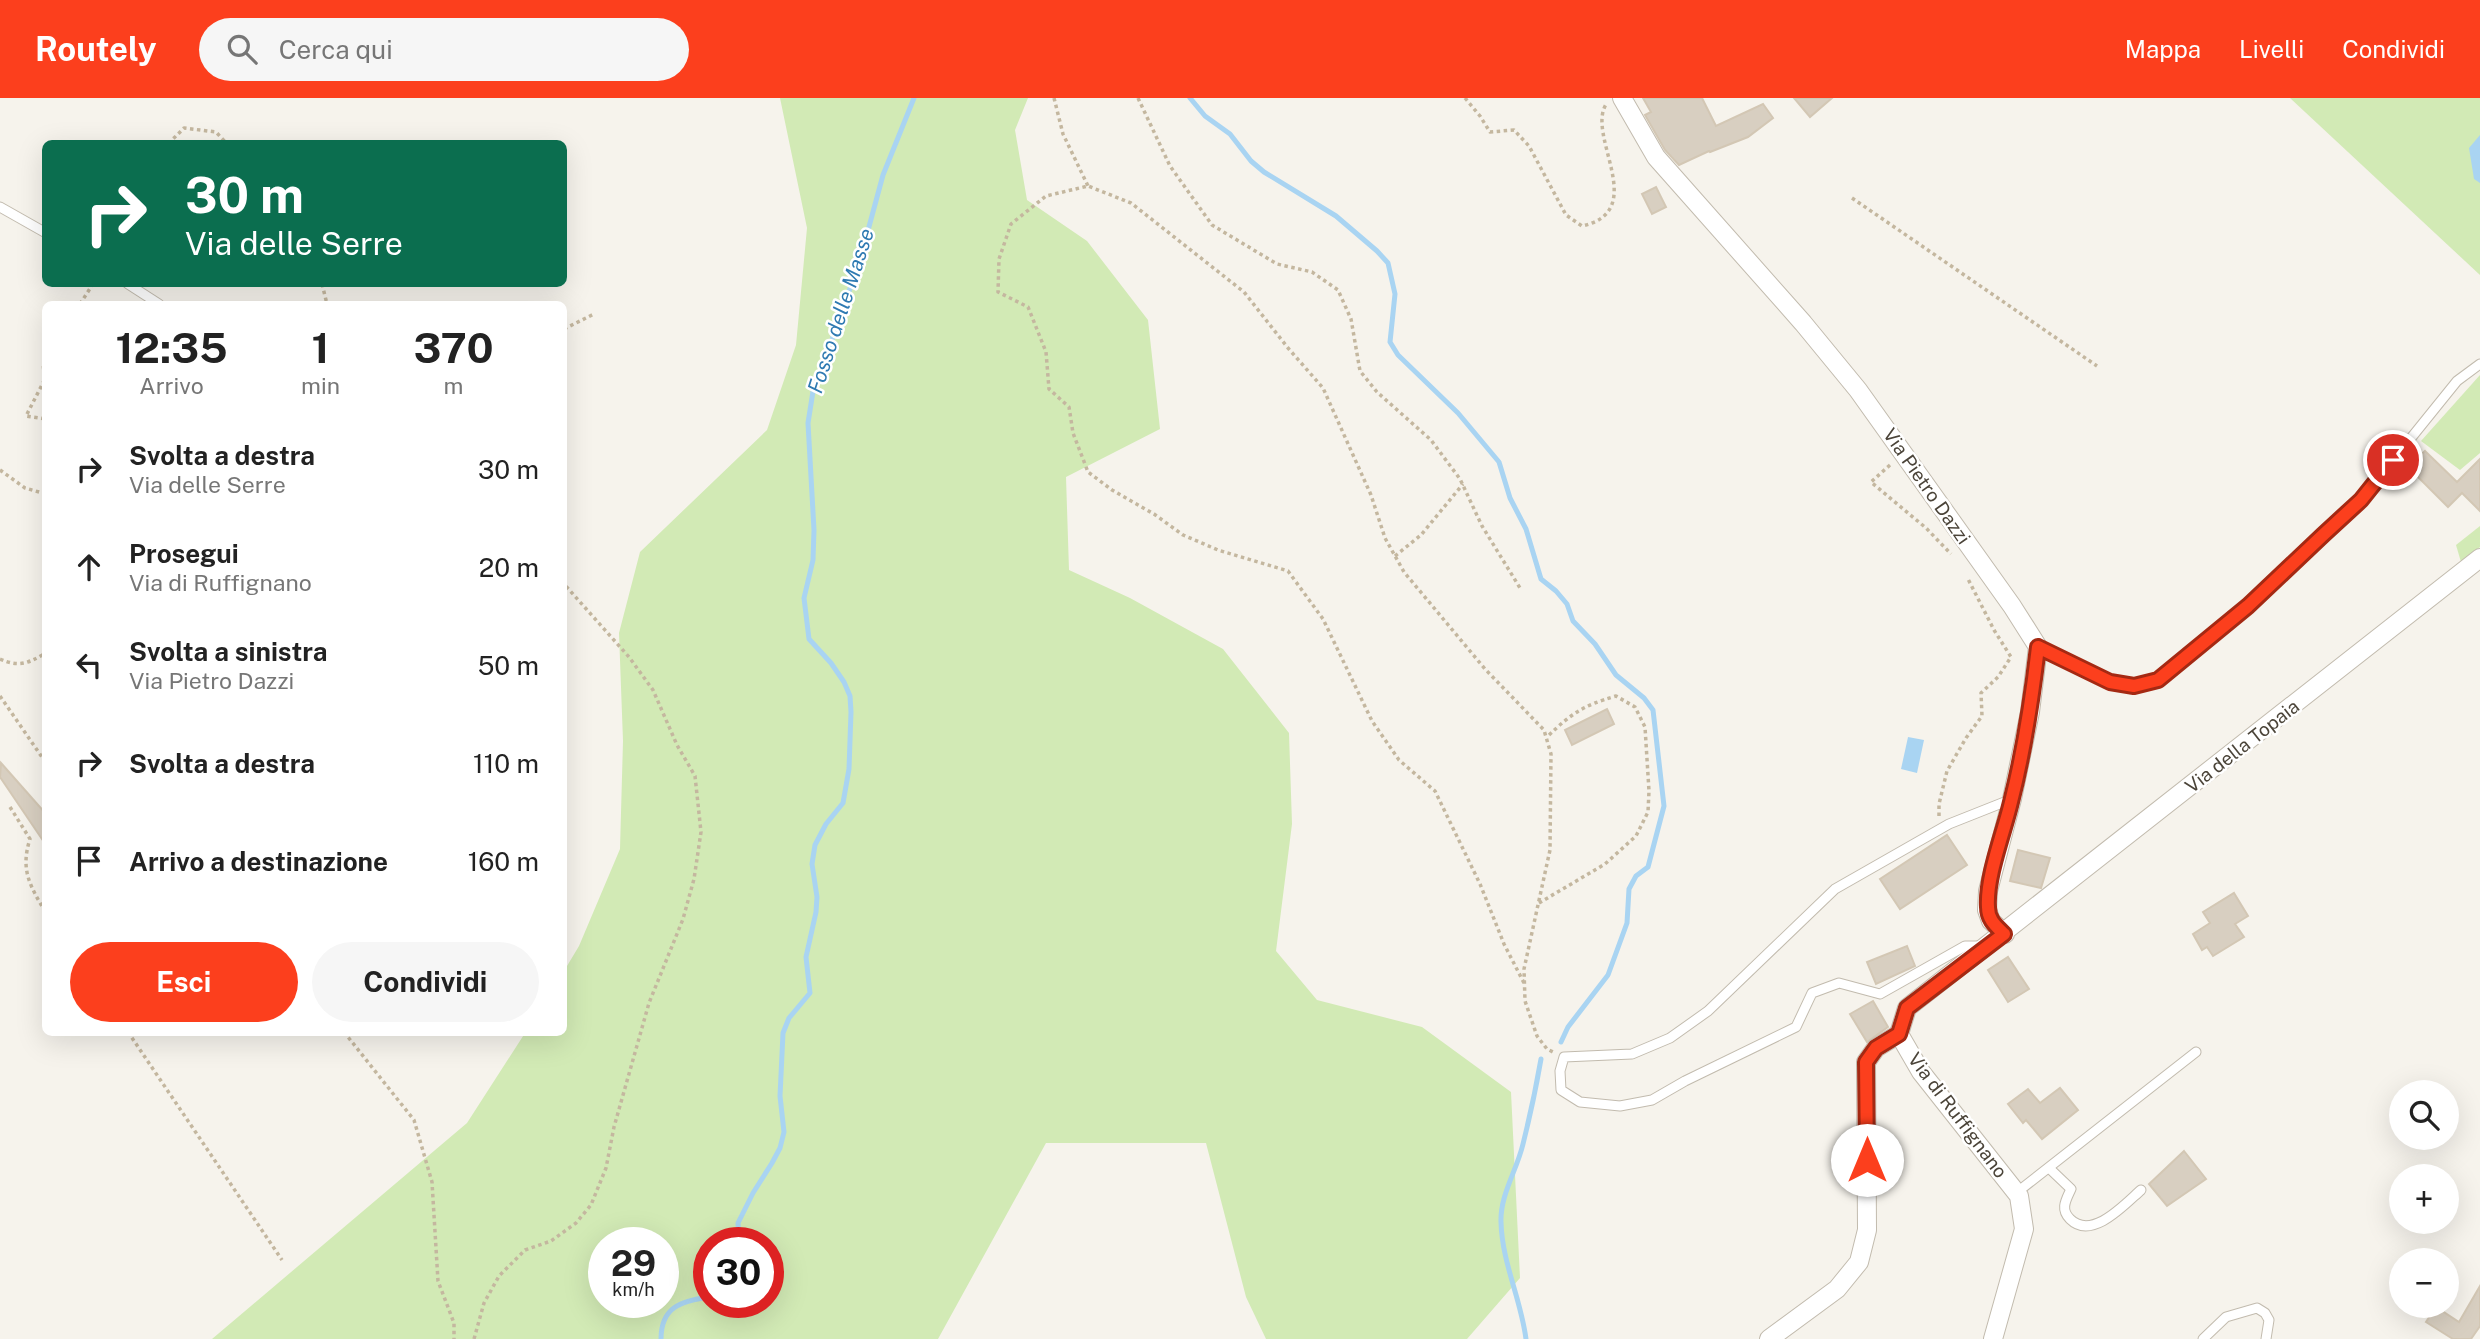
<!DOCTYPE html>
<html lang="it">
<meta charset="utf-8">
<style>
body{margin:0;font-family:"Public Sans",sans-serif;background:#f6f6f6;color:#222;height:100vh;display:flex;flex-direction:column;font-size:26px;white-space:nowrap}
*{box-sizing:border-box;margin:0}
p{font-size:23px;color:#767676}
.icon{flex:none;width:38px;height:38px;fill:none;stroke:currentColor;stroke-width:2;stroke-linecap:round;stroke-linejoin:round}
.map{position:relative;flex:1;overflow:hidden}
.panel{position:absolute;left:42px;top:203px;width:525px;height:735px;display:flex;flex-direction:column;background:#fff;border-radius:10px;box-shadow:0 7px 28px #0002}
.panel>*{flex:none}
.hud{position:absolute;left:42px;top:42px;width:525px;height:147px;border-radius:10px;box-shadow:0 7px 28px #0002;background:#0b6e4f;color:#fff;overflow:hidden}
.controls{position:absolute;left:2389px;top:982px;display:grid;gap:14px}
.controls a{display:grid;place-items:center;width:70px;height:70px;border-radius:50%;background:#fff;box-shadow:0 7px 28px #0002;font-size:35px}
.speed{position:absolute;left:588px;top:1129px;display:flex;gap:14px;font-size:35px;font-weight:700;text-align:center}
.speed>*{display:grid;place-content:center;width:91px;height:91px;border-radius:50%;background:#fff;box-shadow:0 7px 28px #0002;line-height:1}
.speed small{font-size:18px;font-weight:400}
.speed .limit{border:10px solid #d22;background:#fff;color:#111}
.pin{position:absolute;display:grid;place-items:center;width:60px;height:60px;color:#fff;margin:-30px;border:4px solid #fff;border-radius:50%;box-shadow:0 2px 7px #0007}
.me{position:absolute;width:77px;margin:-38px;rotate:0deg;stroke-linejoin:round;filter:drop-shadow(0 0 5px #0008)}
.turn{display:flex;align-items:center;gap:24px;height:147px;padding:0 28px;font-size:32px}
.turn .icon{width:91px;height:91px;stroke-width:2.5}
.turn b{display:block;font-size:49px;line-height:60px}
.eta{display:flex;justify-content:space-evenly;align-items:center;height:119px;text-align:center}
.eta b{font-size:42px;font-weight:700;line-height:49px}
.button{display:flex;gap:14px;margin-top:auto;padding:14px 28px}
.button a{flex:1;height:80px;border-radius:42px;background:#fc3f1d;color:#fff;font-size:28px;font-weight:700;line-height:80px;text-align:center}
.button a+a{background:#f6f6f6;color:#222}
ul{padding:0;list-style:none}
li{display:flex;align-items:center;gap:21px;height:98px;padding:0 28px}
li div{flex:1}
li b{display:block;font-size:26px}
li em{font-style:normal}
header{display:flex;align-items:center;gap:42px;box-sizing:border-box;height:98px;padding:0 35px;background:#fc3f1d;color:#fff}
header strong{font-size:33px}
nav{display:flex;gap:38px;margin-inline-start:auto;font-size:24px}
.search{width:490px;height:63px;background:#f6f6f6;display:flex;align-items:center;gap:18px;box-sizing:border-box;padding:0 24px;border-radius:38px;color:#767676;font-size:26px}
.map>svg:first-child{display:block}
</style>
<header>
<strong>Routely</strong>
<div class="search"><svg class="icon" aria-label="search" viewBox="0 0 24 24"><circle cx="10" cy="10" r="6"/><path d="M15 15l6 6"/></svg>Cerca qui</div>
<nav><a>Mappa</a><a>Livelli</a><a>Condividi</a></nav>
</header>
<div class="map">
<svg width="2480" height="1241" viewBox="0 0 2480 1241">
<rect width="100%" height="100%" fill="#f6f3ec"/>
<g fill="#d2eab5" fill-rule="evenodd">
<path d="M780,0h248l-13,32 12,70 60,41 61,79 12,109 -94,48 3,93 61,28 93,51 66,84 3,91 -16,127 41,49 105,27 89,65 9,186 -53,61h-201l-20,-42 -40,-154h-160l-108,196h-726l255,-216 58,-90 39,-1v-61l15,-25 41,-97 3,-108 -4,-108 21,-81 127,-122 29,-85 11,-117zM663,1144v60h-59v-60zM768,1144v60h-59v-60z"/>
<polygon points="2290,0 2480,0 2480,177"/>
<polygon points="2480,277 2480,355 2460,372 2421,343"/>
<polygon points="2480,428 2480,449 2461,464 2456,447"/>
</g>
<g fill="#a9d4f2">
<polygon points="2480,37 2480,85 2474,81 2469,50"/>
<polygon points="1908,639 1924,642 1917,675 1901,671"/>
</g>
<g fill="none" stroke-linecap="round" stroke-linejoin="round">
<g stroke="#a9d4f2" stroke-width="5">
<polyline points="1190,0 1205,18 1230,36 1251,63 1264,74 1336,118 1377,153 1388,165 1395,196 1390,244 1398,257 1458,315 1499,364 1510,400 1526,431 1541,481 1556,493 1567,506 1573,523 1595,546 1616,577 1644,600 1653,612 1664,708 1648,769 1636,778 1629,791 1627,825 1608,877 1568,929 1561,944"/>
<polyline points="739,1144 738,1125 753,1095 772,1065 780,1050 784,1034 780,998 783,935 789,920 810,895 806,859 816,814 817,799 812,766 815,747 826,726 843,705 849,671 851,614 850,598 844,584 831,565 809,541 804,500 813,462 814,432 808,325 814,287 821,273 860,162 883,77 914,0"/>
<path d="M661,1241c0,-32 20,-38 48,-42"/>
<path d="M1526,1241c-5,-40 -24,-76 -25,-117 -1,-27 16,-52 22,-78 7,-28 13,-56 18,-85"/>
</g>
</g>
<g fill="#d8cfc1" stroke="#d3c7b4" stroke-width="2">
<polygon points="1643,0 1702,0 1716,28 1763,6 1773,20 1748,39 1710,54 1709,53 1679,67 1665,52 1645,17 1651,14"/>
<polygon points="1794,0 1832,0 1810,19"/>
<polygon points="1656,89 1666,109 1652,116 1642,96"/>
<polygon points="2425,353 2457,384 2480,361 2480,413 2462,395 2448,409 2408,369"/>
<polygon points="1607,611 1614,626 1572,647 1565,632"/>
<polygon points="1,665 46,716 46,747 0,679"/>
<polygon points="1947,737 1967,767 1900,811 1880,781"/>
<polygon points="2018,752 2050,760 2041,790 2010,783"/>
<polygon points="2234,795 2248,818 2235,826 2244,839 2213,858 2207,849 2202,852 2193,836 2210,825 2203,814"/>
<polygon points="1907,848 1915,868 1876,886 1867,864"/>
<polygon points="2008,859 2029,891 2008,904 1988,872"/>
<polygon points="1873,903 1888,929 1867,944 1850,916"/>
<polygon points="2060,990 2078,1012 2042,1041 2026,1022 2023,1025 2008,1006 2028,991 2040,1005"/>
<polygon points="2184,1053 2206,1081 2167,1108 2149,1086"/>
<polygon points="2480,1188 2480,1228 2471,1241 2453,1241 2426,1224 2436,1209 2459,1224"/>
</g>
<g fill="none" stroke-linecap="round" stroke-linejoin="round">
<g stroke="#c2bbae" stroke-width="11">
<g id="service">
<polyline points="0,109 46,135"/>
<polyline points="128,186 159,206"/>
<polyline points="2038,549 2110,584 2134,588 2158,581 2248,508 2361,402 2457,283 2480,266"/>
<polyline points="1983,848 1965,848 1880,896 1839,885 1812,895 1796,929 1685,983 1652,1002 1620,1008 1580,1004 1561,992 1560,973 1564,959 1632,956 1670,940 1708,913 1835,791 1949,726 2012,701"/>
<path d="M2049,1070l22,21c-5,11 -11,20 -1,30 22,22 55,-15 71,-29"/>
<polyline points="2016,1095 2196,954"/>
<polyline points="2203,1241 2226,1219 2257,1210 2265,1215 2269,1222 2266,1241"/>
</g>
</g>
<g stroke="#c2bbae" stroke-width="20">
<g id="minor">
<polyline points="1622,0 1656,59 1803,225 1858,292 2012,508 2038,549 2030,614 2012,701 1988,793 1987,812 1991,823 2005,836"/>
<polyline points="1769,1241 1837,1191 1859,1164 1867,1132 1866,964 1876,950 1899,936"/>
<polyline points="1993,1241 2024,1131 2019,1098 1921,974 1899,936 1907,910 2480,460"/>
</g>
</g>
<g stroke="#c4b79f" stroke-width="3.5" stroke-dasharray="3.5 3.5" stroke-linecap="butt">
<polyline points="1054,0 1063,36 1088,88"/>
<polyline points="1138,0 1170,68 1212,127 1277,166 1312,174 1338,192 1351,221 1360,273 1377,294 1431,342 1460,381 1482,428 1520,490"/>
<path d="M1465,0l15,18 10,16 24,-2 15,16 37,69 16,11c69,-15 2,-92 25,-123"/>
<polyline points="173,46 171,43 184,30 216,34 227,46"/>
<polyline points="1852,100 2097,268"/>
<polyline points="322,186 327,206"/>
<polyline points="80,206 93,186"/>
<polyline points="564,231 594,216"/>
<polyline points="46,262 43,266 45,281 26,318 46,321"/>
<polyline points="1890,367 1871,384 1926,430 1951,456"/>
<polyline points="0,372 25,390 46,396"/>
<polyline points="1395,458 1421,437 1463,386"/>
<path d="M0,561c18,8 27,5 44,-5"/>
<polyline points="0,598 46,665"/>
<path d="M10,709l20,32c-10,31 0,47 16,74"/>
<polyline points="1939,718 1939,706 1947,673 1966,640 1982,618 1981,595 1998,579 2011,559 1994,532 1967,479"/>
<path d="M1539,805l66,-39 31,-28 12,-24 1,-21 -4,-64 -10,-20 -19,-11c-34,10 -44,17 -69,41"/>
<polyline points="1524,885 1504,846 1480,786 1435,693 1399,662 1372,623 1323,521 1288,473 1218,452 1183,437 1154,416 1112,392 1088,374 1073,335 1069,309 1049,291 1046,254 1028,209 998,194 999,161 1011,126 1046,98 1088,88 1131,105 1244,194 1288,250 1323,290 1371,397 1385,440 1404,474 1485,571 1544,632 1551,656 1550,752 1524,871 1525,903 1537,938 1547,951 1553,954"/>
<polyline points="128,934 282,1162"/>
<polyline points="344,934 414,1022 432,1084 438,1183 454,1225 454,1241"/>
<polyline points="474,1241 484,1205 499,1178 525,1152 551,1143 576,1125 591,1107 606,1070 614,1029 649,905 683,821 694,781 701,734 695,678 677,647 653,592 629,559 564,486"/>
</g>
<use href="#service" stroke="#fff" stroke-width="9"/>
<use href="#minor" stroke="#fff" stroke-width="18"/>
</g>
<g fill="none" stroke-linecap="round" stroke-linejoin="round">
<g stroke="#a42913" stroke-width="18">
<path id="route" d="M1867,1062l-1,-98 10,-14 23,-14 8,-26 97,-74c-8,-8 -16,-14 -16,-27 -2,-30 16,-75 23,-105 13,-51 21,-103 27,-155l72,35 24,4 24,-6 90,-74 75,-71 38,-35 32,-40"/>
</g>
<use href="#route" stroke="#fc3f1d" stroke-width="12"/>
</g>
<g text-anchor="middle" stroke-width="5" stroke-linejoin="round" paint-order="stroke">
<g font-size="19" fill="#4b4439" stroke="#fff">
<text transform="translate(1927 388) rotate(55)" y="7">Via Pietro Dazzi</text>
<text transform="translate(2242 648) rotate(-38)" y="7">Via della Topaia</text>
<text transform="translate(1958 1017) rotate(53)" y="7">Via di Ruffignano</text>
</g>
<g font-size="21" font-style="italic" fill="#2e7ab2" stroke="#fff">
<text transform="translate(841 213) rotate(-72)" y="7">Fosso delle Masse</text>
</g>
</g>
</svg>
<div class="controls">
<a><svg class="icon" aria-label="search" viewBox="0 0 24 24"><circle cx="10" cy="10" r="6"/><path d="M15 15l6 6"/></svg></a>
<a>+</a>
<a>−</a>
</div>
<div class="speed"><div>29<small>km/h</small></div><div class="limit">30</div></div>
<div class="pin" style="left:2393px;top:362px;background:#d93025"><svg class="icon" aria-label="arrive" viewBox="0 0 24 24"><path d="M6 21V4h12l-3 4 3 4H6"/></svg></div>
<svg class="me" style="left:1867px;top:1062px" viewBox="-20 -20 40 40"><circle r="19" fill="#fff"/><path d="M0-13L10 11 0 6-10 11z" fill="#fc3f1d"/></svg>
<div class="hud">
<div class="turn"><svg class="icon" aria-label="right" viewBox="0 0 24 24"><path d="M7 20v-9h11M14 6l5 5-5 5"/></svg><div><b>30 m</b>Via delle Serre</div></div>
</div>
<section class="panel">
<div class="eta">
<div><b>12:35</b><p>Arrivo</p></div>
<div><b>1</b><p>min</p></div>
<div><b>370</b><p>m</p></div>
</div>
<ul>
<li><svg class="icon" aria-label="right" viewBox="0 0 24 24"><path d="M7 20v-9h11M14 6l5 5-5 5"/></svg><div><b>Svolta a destra</b><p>Via delle Serre</p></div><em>30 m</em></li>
<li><svg class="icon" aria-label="ahead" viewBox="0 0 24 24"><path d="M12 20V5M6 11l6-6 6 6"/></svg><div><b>Prosegui</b><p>Via di Ruffignano</p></div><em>20 m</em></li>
<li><svg class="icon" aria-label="left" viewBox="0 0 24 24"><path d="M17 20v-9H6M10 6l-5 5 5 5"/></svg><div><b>Svolta a sinistra</b><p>Via Pietro Dazzi</p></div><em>50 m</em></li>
<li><svg class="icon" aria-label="right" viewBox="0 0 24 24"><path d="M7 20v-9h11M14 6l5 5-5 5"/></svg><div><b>Svolta a destra</b></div><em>110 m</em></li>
<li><svg class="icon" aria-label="arrive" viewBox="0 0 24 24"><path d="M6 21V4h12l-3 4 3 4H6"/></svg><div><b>Arrivo a destinazione</b></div><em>160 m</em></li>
</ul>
<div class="button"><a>Esci</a><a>Condividi</a></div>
</section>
</div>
